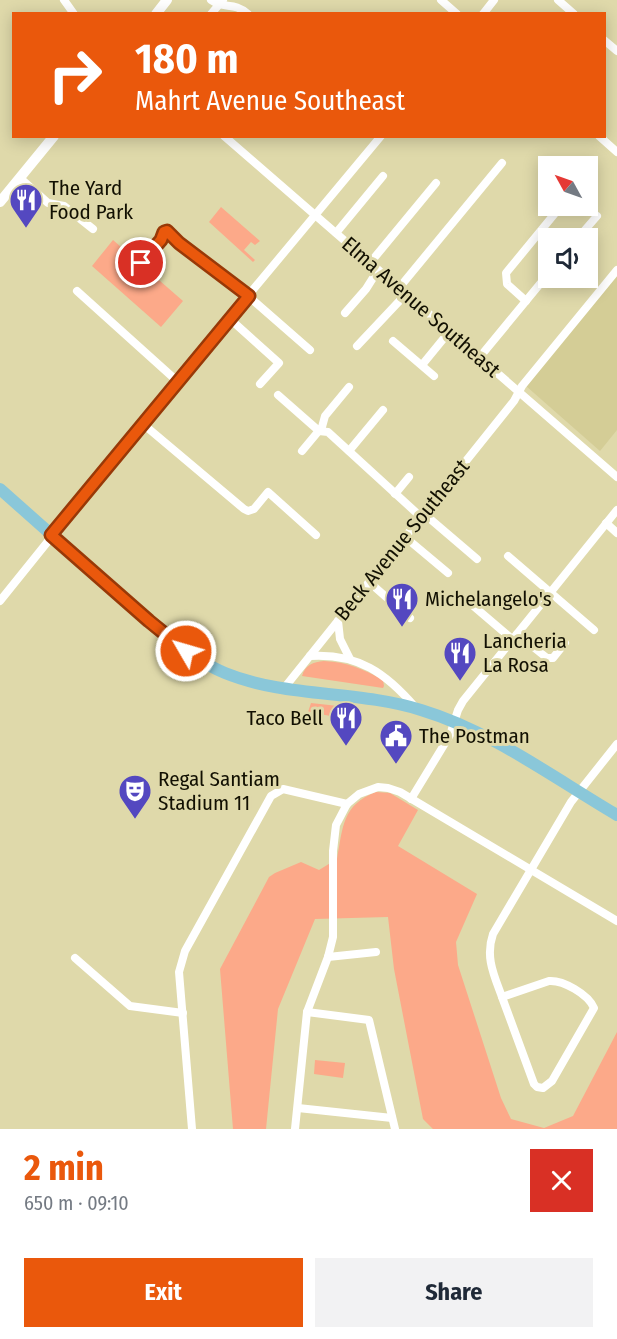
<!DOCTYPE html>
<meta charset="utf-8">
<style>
body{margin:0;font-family:"Fira Sans Condensed",sans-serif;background:#f2f2f3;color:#1f2937;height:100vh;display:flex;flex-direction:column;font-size:22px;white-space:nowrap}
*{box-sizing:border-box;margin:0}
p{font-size:20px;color:#747a83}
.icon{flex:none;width:33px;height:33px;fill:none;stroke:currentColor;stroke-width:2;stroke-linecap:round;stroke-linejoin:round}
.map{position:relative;height:1129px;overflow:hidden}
.details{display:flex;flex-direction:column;background:#fff;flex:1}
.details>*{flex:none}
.banner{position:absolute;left:12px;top:12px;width:594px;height:126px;border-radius:0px;box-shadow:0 3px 15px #0003;background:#ea580c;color:#fff;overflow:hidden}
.needle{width:39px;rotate:310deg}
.tools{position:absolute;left:538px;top:156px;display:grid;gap:12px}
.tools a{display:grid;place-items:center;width:60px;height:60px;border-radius:0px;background:#fff;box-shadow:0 3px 15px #0003;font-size:30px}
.pin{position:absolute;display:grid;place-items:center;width:51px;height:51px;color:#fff;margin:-26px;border:3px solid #fff;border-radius:50%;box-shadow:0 2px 6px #0007}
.me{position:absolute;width:66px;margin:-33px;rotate:308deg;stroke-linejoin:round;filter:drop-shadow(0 0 4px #0008)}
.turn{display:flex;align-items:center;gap:21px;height:126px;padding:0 24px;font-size:27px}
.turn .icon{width:78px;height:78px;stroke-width:2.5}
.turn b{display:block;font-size:42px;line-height:51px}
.round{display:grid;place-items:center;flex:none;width:63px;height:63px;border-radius:0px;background:#f2f2f3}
.head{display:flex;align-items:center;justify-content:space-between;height:102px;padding:0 24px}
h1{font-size:36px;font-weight:700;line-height:45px;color:#ea580c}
.action{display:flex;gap:12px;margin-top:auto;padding:12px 24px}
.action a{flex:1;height:69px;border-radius:0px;background:#ea580c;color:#fff;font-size:24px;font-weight:700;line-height:69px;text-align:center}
.action a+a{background:#f2f2f3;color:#1f2937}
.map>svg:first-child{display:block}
</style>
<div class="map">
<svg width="617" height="1129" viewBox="0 0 617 1129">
<rect width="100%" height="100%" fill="#dfd9aa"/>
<polygon fill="#d4cd96" points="617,274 617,430 600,451 526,386"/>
<g fill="#fca989">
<polygon points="221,207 260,241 255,245 251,242 244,250 255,260 253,262 209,222"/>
<polygon points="113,240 183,301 161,327 92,266"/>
<path d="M324,661c23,1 39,8 59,19l1,6 -1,2 -81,-12c3,-11 11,-14 22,-15z"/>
<polygon points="311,703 347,707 346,715 342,718 308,712"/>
<path d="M376,792l14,1 28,17 -20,36 79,48 -21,48 2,23 43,133 10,21 33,9 29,-12 44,-84v97h-184l-10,-10 -29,-150 -6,-52 -73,2 -37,90 -12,120h-33l-13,-160 49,-92 6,-4 26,-11 18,8 18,-11c6,-32 5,-54 39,-67z"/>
<polygon points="315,1060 345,1063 343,1078 314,1074"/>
</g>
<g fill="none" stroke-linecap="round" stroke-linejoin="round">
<g stroke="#fff" stroke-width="8">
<polyline points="64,0 74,14"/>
<path d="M211,0c14,10 22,1 37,14"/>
<polyline points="441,0 457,14"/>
<polyline points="558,0 574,14"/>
<polyline points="211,14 223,0"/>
<polyline points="483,14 494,0"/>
<polyline points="604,40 617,51"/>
<polyline points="224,136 617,477"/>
<polyline points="599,136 617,152"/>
<polyline points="20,178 48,203 64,206 93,229"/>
<polyline points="336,233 383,176"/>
<polyline points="578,238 597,216"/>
<polyline points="141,263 161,240 163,232 169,231 178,242 239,288 310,350"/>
<polyline points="370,263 436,183"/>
<polyline points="399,288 502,163"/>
<polyline points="77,291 177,381"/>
<polyline points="526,301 507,284 506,273 561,206"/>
<polyline points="345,313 366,289 378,270"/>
<polyline points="230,319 279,363 260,384"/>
<polyline points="393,341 434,376"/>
<polyline points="357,346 406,294"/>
<polyline points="479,358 549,273"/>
<polyline points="422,365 449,332"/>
<polyline points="278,395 319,431 328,432 421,517 429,518 477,559"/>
<polyline points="143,424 244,509 248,511 254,509 268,492 316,535"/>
<polyline points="302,451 322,427 325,416 349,387"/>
<polyline points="349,451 383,410"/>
<polyline points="395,494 409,477"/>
<polyline points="606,523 617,533"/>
<polyline points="405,537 448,573"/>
<polyline points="508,556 594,630"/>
<polyline points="369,582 410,618"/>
<polyline points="464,598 512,639"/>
<polyline points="0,601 177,381 381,136"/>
<polyline points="338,621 340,639 350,659"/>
<polyline points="517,634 547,658 553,658 565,643"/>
<path d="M310,656c48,-3 76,17 106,52"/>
<polyline points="285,687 514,401 522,386 617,270"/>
<polyline points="411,799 450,735 458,710 463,701 617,510"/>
<polyline points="328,957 376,952"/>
<polyline points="75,958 130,1006 183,1013"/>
<path d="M549,981c14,-1 39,13 45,27l-42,73 -9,7 -6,-1 -3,-3 -32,-87z"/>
<path d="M502,997c-8,-22 -17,-40 -9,-63l78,-132 46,-58"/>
<polyline points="307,1012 369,1020 395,1129"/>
<polyline points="298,1108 392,1118"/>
<polyline points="192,1129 179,972 185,951 271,796 283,789 347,804"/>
<polyline points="295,1129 307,1012 328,957 333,937 333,851 336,825 347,804 359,794 378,787 388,788 400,792 617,921"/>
</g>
<g stroke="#fff" stroke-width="10">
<polyline points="156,14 167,0"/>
<polyline points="0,202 54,136"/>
</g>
<path stroke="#8ac7d9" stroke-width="12" d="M0,489l160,142c20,16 41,32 65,42 61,25 132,17 196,37 70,21 133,68 196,105"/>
</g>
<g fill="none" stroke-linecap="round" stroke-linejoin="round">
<g stroke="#983908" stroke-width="15">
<polyline id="route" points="141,263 161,240 164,232 167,231 179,243 249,296 51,535 149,621 186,651"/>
</g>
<use href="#route" stroke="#ea580c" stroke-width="10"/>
</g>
<defs>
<g id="restaurant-pin" transform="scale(1.725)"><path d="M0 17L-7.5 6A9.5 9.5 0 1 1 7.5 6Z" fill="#5448c0" stroke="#dfd9aa"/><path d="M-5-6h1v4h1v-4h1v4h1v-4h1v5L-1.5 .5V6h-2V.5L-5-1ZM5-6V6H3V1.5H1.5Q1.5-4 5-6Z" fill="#fff"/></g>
<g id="civic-pin" transform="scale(1.725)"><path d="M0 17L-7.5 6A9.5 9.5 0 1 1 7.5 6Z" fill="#5448c0" stroke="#dfd9aa"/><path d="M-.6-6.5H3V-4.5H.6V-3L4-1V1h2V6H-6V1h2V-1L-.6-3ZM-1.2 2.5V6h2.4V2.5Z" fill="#fff"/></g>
<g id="theatre-pin" transform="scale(1.725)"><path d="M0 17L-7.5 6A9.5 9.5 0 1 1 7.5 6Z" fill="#5448c0" stroke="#dfd9aa"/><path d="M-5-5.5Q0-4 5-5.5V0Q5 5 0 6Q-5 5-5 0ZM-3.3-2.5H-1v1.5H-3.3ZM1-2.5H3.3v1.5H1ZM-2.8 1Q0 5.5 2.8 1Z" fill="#fff"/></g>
</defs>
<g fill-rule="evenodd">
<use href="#restaurant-pin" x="26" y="200"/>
<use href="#restaurant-pin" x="402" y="599"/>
<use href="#restaurant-pin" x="460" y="653"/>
<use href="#restaurant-pin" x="346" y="718"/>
<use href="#civic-pin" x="396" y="736"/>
<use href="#theatre-pin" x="135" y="791"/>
</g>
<g text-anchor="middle" stroke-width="6" stroke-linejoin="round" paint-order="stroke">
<g font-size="21" fill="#121002" stroke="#dfd9aa" text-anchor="start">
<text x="49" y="195">The Yard<tspan x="49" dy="24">Food Park</tspan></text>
<text x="425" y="606">Michelangelo's</text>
<text x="483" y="648">Lancheria<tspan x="483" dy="24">La Rosa</tspan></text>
<text x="323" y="725" text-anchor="end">Taco Bell</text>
<text x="419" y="743">The Postman</text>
<text x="158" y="786">Regal Santiam<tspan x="158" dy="24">Stadium 11</tspan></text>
</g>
<g font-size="21" fill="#121002" stroke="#dfd9aa">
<text transform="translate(421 307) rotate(41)" y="7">Elma Avenue Southeast</text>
<text transform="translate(402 540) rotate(-51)" y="7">Beck Avenue Southeast</text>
</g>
</g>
</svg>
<div class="tools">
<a><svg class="needle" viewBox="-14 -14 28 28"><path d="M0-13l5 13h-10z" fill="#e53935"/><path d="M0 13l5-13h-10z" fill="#747a83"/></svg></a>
<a><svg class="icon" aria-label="sound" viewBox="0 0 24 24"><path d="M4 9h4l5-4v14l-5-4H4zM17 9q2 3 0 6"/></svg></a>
</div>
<div class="pin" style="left:141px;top:263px;background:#d93025"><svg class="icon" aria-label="arrive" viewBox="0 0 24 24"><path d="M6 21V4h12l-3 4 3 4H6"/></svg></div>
<svg class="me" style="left:186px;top:651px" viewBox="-20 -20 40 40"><circle r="17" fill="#ea580c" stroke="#fff" stroke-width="3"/><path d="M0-11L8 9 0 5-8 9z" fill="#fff"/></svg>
<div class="banner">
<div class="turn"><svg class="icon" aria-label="right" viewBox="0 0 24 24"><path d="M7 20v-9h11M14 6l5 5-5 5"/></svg><div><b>180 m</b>Mahrt Avenue Southeast</div></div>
</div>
</div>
<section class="details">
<div class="head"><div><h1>2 min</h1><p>650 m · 09:10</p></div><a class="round" style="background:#d93025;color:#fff"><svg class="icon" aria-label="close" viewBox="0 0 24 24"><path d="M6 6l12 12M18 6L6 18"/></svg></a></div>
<div class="action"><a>Exit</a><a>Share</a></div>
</section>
